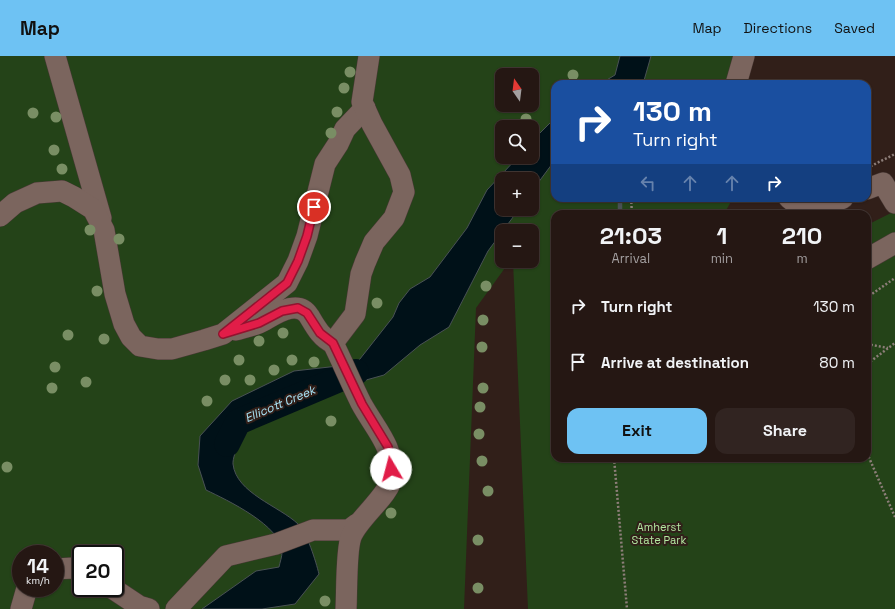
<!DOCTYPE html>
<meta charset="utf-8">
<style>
body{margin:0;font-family:"Space Grotesk",sans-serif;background:#312421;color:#f1f3f6;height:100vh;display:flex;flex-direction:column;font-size:15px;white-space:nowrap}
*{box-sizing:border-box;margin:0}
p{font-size:13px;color:#a39fa0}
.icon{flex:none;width:22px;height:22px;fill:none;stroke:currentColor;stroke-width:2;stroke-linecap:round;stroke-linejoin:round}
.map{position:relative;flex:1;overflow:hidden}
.side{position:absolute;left:551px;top:154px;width:320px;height:252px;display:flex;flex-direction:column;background:#251713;border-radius:12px;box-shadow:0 1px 3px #0004,0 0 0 1px #423633}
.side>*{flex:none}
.hud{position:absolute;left:551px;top:24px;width:320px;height:122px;border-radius:12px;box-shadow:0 1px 3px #0004,0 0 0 1px #423633;background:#1a4fa0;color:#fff;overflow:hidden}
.needle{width:26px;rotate:346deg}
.tools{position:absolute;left:495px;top:12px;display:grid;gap:8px}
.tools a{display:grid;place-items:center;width:44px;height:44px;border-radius:8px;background:#251713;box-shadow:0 1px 3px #0004,0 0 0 1px #423633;font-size:20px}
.speed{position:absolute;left:12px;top:489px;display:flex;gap:8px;font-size:20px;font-weight:700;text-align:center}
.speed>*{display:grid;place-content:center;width:52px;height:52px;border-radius:50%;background:#251713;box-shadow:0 1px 3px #0004,0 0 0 1px #423633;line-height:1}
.speed small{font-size:10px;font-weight:400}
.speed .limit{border:2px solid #111;border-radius:6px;background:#fff;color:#111}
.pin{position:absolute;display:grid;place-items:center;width:34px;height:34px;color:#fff;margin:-17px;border:2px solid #fff;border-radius:50%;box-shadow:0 1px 4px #0007}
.me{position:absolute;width:44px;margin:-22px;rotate:352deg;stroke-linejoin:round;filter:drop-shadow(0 0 3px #0008)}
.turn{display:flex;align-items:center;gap:14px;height:84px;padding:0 16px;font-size:18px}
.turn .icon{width:52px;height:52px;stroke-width:2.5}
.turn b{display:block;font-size:28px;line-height:34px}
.lanes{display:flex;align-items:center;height:38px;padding:0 16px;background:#0003;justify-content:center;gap:20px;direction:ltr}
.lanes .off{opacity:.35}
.eta{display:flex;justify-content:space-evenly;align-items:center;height:68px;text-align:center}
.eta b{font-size:24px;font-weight:600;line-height:28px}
.button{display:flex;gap:8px;margin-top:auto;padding:8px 16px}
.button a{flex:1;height:46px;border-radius:12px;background:#6ec2f3;color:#111;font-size:16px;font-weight:600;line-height:46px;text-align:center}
.button a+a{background:#312421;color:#f1f3f6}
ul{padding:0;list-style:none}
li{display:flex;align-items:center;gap:12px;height:56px;padding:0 16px}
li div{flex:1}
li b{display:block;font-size:15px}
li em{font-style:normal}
header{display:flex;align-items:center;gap:24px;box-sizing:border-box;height:56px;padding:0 20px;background:#6ec2f3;color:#111}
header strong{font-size:19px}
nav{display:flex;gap:22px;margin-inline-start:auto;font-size:14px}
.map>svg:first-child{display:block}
</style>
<header>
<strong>Map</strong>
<nav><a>Map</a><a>Directions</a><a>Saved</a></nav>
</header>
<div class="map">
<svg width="895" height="553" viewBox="0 0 895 553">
<rect width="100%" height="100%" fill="#311f19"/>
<path fill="#244318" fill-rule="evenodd" d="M0,0h740l-16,28h-169v114h178l-9,16h-169v244h312v-233l28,-14v398h-367l-15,-348h19v-30h-30v30h8l-34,47 -12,301h-464zM502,19h30v30h-30zM502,71h30v30h-30zM502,123h30v30h-30zM21,498h34v34h-34zM81,498h34v34h-34z"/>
<g fill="#001118" stroke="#495155">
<polygon points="620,0 651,0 643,28 600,28 615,19"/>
<path d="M555,62v42l-23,31v-12h-30v30h17l-31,42 -39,76 -29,18 -36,30 -43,12 -39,-2 -51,24c-4,10 -19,47 -18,55 3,29 46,42 65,60 9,8 18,38 21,50l-24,30 -33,5h-60l54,-38 23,-4c1,-5 3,-10 3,-15 0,-26 -55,-52 -76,-62l-8,-25 2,-29 32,-35 62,-30 62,-7 37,-47 6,-14 11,-14 20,-12 37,-49 20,-38 31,-33h14v-16z"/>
</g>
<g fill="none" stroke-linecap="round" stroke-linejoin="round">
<polyline stroke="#495155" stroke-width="4.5" points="620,142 620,158"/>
<polyline stroke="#001118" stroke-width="26" points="227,388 238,366 356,316"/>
<g stroke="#483935" stroke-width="22">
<g id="minor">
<polyline points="55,0 101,162"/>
<polyline points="736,28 744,0"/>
<polyline points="867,133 883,127 895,147"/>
<polyline points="789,142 794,146 831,147 843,142"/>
<polyline points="0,160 15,147 37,137 62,135 74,141 93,153 104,174 115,238 124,268 131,281 140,290 158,293 172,293 204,284 223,278 287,227 298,205 307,180 325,108 338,88 345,73 365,52"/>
<polyline points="867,203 895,187"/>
<path d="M236,274c7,-2 16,-4 23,-7 13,-6 38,-26 50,-7 6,10 12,22 24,27"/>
<polyline points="55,513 73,512 81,515"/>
<polyline points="112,532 139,550 149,553"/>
<polyline points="21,553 27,532"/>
<polyline points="176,553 226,500 276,488 313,474 349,474 357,468"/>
<path d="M346,553c1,-18 0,-58 5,-72 7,-19 39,-42 41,-60 2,-31 -17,-48 -31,-74 -10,-20 -18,-40 -28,-60l22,-29 6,-40 4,-11 9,-21 20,-24 10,-26 -4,-17 -28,-51 -10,-22 7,-46"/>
</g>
</g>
<g stroke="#8d7e79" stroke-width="2.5" stroke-dasharray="2 2" stroke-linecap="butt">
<polyline points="867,112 895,98"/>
<polyline points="631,142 632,158"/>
<polyline points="869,240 895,222"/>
<polyline points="867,258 869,240 868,219"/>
<polyline points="867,288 888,292"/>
<polyline points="867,308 895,287"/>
<polyline points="867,397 895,461"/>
<polyline points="614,402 627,553"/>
</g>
<use href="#minor" stroke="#7b655e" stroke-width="21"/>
</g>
<g fill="#798e64">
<circle cx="350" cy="16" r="5.5"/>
<circle cx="573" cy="19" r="5.5"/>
<circle cx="344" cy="32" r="5.5"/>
<circle cx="337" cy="56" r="5.5"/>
<circle cx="33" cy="57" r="5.5"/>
<circle cx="56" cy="61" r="5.5"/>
<circle cx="526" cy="63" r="5.5"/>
<circle cx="331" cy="77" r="5.5"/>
<circle cx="54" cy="94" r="5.5"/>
<circle cx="62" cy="113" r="5.5"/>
<circle cx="90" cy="174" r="5.5"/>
<circle cx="119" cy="183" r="5.5"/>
<circle cx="486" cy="230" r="5.5"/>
<circle cx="97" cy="235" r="5.5"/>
<circle cx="377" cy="247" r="5.5"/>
<circle cx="483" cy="264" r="5.5"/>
<circle cx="283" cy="277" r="5.5"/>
<circle cx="68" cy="279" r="5.5"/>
<circle cx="104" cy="283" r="5.5"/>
<circle cx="259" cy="285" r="5.5"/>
<circle cx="482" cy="291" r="5.5"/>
<circle cx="239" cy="304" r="5.5"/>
<circle cx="292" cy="304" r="5.5"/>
<circle cx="314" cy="306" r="5.5"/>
<circle cx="55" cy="311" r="5.5"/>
<circle cx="274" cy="314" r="5.5"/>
<circle cx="225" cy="324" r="5.5"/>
<circle cx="250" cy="324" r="5.5"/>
<circle cx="86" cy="326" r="5.5"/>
<circle cx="52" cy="332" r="5.5"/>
<circle cx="483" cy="332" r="5.5"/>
<circle cx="207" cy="345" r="5.5"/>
<circle cx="480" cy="351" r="5.5"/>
<circle cx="331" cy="365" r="5.5"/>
<circle cx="479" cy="378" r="5.5"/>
<circle cx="482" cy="405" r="5.5"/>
<circle cx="7" cy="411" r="5.5"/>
<circle cx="488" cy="435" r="5.5"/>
<circle cx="391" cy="457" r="5.5"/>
<circle cx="478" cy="484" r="5.5"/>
<circle cx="478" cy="532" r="5.5"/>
<circle cx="325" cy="545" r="5.5"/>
</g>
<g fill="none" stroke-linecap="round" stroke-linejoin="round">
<g stroke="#92132f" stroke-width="10">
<polyline id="route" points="314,151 307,180 298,205 287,227 223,278 259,267 282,255 298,252 307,257 320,277 333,287 362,348 388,391 391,413"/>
</g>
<use href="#route" stroke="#e11d48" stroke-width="7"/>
</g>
<g text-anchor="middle" stroke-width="4" stroke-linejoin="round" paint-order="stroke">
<g font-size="11" fill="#b4e9a2" stroke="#311f19">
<text x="659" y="475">Amherst<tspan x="659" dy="13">State Park</tspan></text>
</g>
<g font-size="12" font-style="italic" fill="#abe7fa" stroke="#311f19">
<text transform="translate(280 348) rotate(-23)" y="4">Ellicott Creek</text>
</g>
</g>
</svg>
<div class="tools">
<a><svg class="needle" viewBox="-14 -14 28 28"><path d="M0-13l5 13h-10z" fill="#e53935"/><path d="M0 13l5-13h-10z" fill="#a39fa0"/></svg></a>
<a><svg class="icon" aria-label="search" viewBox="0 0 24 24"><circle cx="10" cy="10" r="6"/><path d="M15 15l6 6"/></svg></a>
<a>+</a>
<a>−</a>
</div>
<div class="speed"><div>14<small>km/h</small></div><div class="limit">20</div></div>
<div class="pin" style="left:314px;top:151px;background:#d93025"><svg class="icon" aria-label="arrive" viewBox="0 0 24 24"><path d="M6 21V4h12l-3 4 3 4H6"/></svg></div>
<svg class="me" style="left:391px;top:413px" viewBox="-20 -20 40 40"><circle r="19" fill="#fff"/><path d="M0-13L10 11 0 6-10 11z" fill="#e11d48"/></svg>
<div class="hud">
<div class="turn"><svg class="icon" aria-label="right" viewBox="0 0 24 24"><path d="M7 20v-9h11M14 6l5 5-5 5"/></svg><div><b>130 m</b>Turn right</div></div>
<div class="lanes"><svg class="icon off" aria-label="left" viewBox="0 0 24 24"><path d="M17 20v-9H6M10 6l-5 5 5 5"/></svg><svg class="icon off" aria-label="ahead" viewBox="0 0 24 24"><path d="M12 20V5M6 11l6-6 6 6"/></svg><svg class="icon off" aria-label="ahead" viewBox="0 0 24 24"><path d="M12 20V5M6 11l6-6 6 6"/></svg><svg class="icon" aria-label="right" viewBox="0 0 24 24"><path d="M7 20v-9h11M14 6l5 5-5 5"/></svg></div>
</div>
<section class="side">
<div class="eta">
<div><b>21:03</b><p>Arrival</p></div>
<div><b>1</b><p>min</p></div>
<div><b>210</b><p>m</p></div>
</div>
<ul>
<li><svg class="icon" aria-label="right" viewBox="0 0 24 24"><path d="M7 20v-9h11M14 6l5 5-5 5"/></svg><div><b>Turn right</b></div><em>130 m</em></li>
<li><svg class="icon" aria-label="arrive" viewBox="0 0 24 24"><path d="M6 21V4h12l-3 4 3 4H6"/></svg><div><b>Arrive at destination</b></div><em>80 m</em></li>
</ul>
<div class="button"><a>Exit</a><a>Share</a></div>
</section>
</div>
